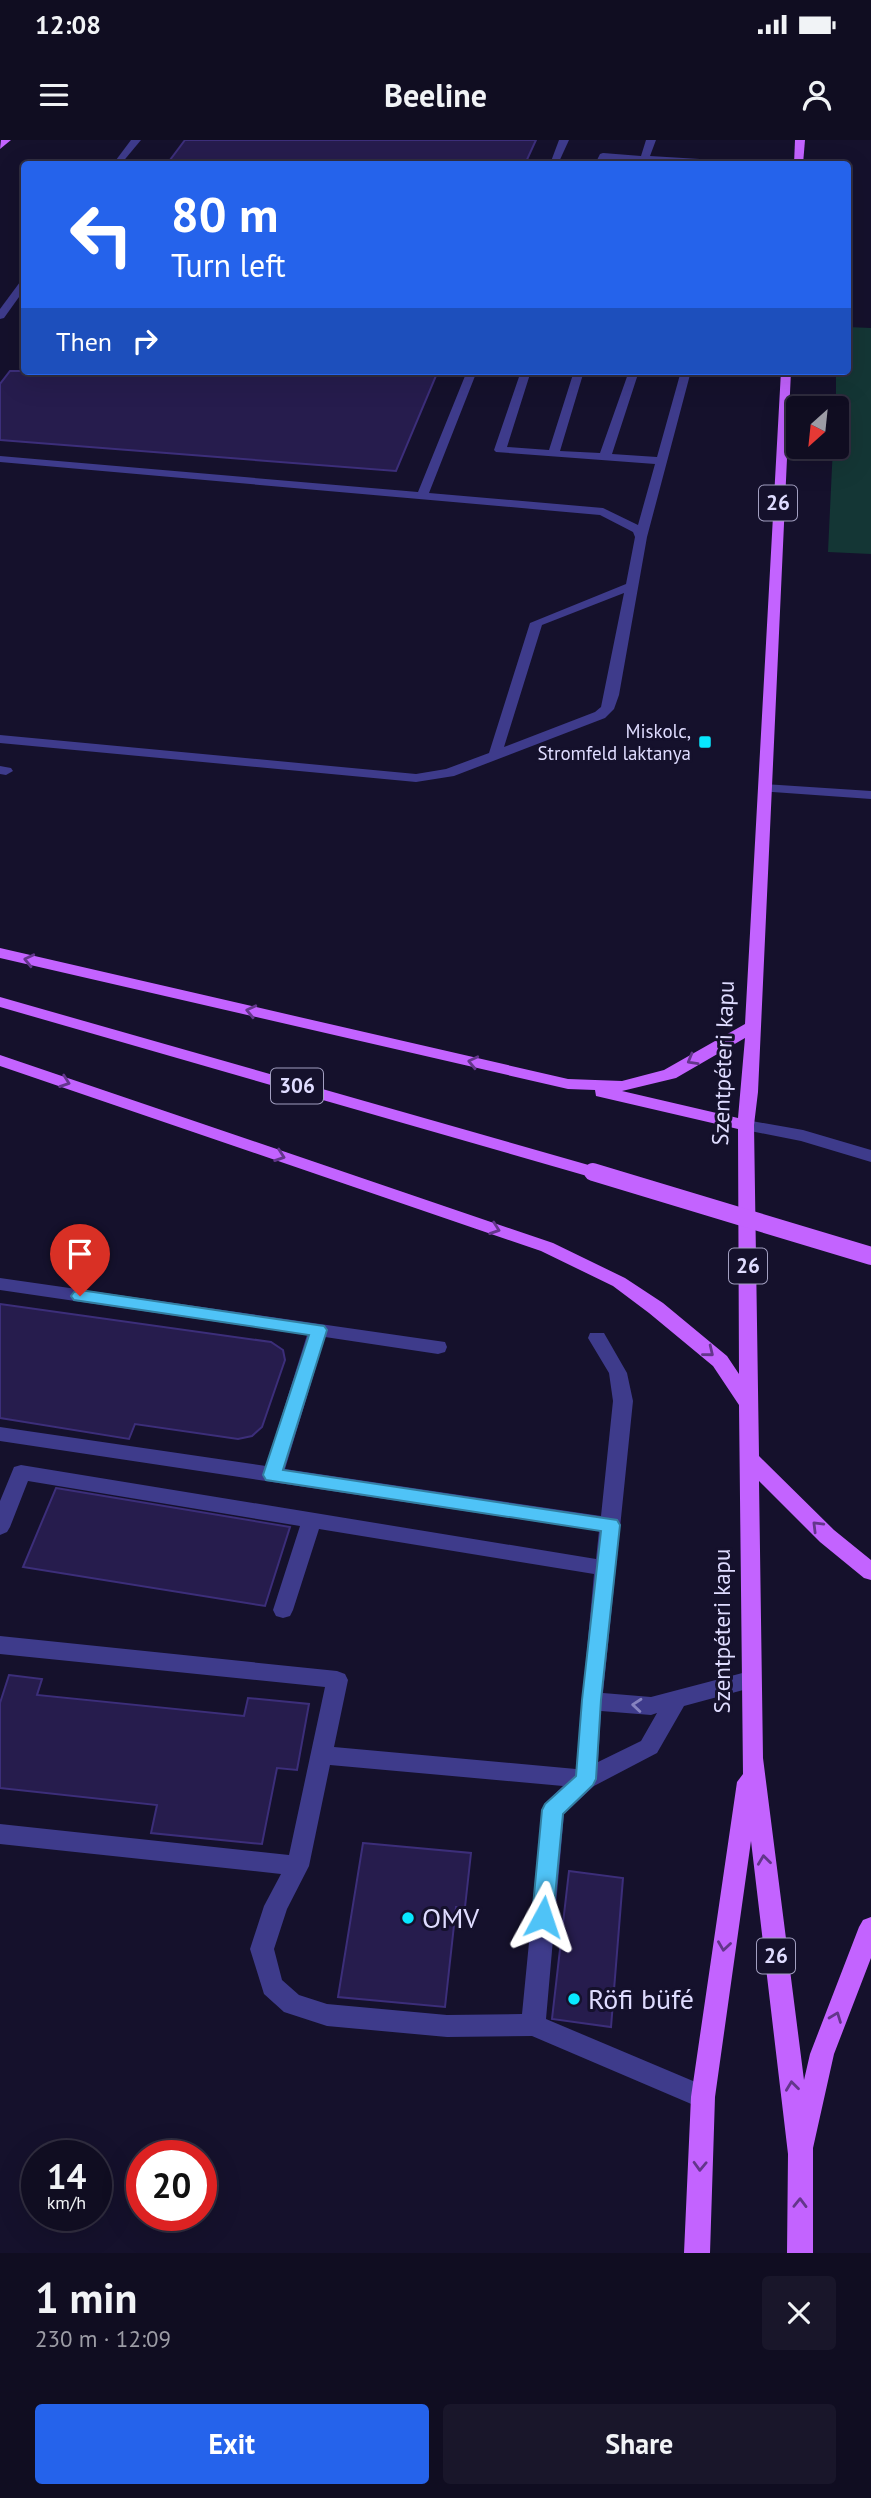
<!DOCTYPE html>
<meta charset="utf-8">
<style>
body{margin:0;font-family:"PT Sans",sans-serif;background:#19162a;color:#f1f3f6;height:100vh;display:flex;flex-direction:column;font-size:26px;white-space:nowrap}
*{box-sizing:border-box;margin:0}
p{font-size:23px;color:#9c9ca5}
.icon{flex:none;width:38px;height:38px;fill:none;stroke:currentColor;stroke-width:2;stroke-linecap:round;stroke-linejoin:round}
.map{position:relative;height:2113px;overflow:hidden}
.sheet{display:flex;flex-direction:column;background:#100d21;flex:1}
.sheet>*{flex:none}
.guide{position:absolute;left:21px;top:21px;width:830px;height:214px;border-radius:7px;box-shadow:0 7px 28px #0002,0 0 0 2px #302d3f;background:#2563eb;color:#fff;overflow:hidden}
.needle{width:46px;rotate:207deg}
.fabs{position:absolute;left:786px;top:256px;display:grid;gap:14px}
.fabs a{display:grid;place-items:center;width:63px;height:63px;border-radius:7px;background:#100d21;box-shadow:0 7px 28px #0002,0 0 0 2px #302d3f;font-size:35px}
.speed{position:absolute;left:21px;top:2000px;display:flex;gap:14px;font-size:35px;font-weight:700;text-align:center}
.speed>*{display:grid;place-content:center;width:91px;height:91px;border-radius:50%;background:#100d21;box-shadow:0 7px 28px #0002,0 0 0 2px #302d3f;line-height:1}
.speed small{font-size:18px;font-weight:400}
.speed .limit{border:10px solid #d22;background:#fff;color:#111}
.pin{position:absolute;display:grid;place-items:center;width:60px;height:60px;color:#fff;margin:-72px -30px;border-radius:50% 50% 50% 0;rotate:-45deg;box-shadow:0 0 7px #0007}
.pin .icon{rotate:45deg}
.me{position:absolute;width:77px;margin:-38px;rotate:5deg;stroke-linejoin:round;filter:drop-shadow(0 0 5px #0008)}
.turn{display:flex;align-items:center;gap:24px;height:147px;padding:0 35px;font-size:32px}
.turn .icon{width:91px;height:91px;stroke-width:2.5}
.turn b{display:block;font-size:49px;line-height:60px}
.then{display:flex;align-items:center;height:66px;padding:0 35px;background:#0003;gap:14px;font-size:26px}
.round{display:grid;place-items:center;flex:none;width:74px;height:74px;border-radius:7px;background:#19162a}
.head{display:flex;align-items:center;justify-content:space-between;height:119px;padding:0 35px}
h1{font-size:42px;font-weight:800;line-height:52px}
.button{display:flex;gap:14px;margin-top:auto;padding:14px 35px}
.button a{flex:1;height:80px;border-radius:7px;background:#2563eb;color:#fff;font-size:28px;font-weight:800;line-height:80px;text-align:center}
.button a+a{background:#19162a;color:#f1f3f6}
.status{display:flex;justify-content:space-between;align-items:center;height:49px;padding:0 35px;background:#100d21;direction:ltr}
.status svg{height:19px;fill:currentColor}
header{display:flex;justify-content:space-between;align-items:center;height:91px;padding:0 35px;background:#100d21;font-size:32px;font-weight:800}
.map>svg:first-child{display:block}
</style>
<div class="status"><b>12:08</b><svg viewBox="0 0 49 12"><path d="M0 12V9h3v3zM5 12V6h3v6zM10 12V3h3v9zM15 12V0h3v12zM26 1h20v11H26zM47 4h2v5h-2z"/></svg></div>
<header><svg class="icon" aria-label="menu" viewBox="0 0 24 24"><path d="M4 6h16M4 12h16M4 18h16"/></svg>Beeline<svg class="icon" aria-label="person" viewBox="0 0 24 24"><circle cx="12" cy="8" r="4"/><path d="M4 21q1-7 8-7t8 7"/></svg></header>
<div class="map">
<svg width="871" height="2113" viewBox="0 0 871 2113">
<rect width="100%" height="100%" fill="#15112c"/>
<polygon fill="#143635" points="847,187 871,188 871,414 828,412 833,306 836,306 836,231 847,231"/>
<g fill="#261c4d" stroke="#3c2e7a" stroke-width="2">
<polygon points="185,0 536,0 525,24 167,24"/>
<polygon points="10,231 438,231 396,331 0,300 0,244"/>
<polygon points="0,1164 271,1202 283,1210 285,1220 262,1287 252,1296 238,1299 135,1284 129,1299 0,1278"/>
<polygon points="56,1348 290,1387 265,1466 23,1427"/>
<polygon points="9,1535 42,1539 37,1555 244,1576 248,1558 309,1564 297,1630 277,1628 262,1704 151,1693 157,1665 0,1648 0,1563"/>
<polygon points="363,1703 471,1713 465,1767 456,1767 445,1867 338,1857"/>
<polygon points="569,1731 623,1738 611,1887 552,1879"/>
</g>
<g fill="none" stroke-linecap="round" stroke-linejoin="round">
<g fill="#3e3b8b" fill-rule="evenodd">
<polygon points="131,0 141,0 121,24 113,24"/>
<polygon points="559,0 569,0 558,24 550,24"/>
<polygon points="646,0 656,0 650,16 733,21 738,24 648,22 647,24 639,24 639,21 606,19 604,24 595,24 600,14 603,13 641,16"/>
<polygon points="24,141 24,150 4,178 0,179 0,169 20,142"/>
<path d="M467,231h10l-48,122 174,15 35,17 17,-61 -159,-12 -2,-2 27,-79h10l-24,76 42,3 25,-79h10l-24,80 40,2 29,-82h10l-27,83 45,3 24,-86h10l-44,166 -28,158 -5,14 -9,9 -151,58 -38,6 -416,-39v-8l416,39 30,-5 43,-16 41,-130 96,-39 9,-47 -2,-5 -33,-17 -600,-53v-6l418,36zM624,453l-23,114 -6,5 -91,35 38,-122z"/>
<polygon points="0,626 11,628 13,631 6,635 0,634"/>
<polygon points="764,644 871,651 871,659 759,651 759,645"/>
<path d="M0,1138l445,64 2,5 -2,5 -7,2 -113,-17 -40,132 316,47 12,-115 -4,-28 -21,-35 2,-5h14l23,40 6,28 -30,292 48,4 99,-26 8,3 3,6 -3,6 -74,20 -27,47 -63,33 -30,28 -18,205 166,70 3,8 -3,8 -9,4 -171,-73 -85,1 -120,-11 -43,-14 -20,-18 -14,-45 14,-43 17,-32 -281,-30v-20l289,31 36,-168 -325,-33v-18l337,35 8,3 3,6 -14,67 242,22 18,-195 -275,-45 -26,81 -3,6 -7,2 -7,-2 -3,-6 27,-84 -272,-45 -18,46 -3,5 -7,3v-34l14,-34 7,-2 575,94 3,-28 -599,-90v-14l266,39 41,-131 -307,-45zM601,1571l50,4 6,-2 -16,28 -43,21zM330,1625l233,21 -18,17 -3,7 -20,204 -75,1 -120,-11 -28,-9 -17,-15 -8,-31 13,-40 22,-43z"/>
</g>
<polygon fill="#3e3b8b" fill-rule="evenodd" points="746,980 803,990 871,1010 871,1022 801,1001 740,989 738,985"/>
<g fill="#c363ff" fill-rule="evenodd">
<polygon points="11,0 0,9 1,0"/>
<polygon points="795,0 805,0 803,24 794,24"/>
<path d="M781,231h10l-33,721 -4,33 5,331 75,74 37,30v20l-7,-2 -44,-36 -61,-61 4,277 41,322 6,-26 49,-127 4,-7 8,-3v41l-37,96 -21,94v105h-26l1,-99 -37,-313 -36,256 -5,156h-26l7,-156 46,-315 6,-8 -4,-369 -26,-39 -64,-53 -36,-27 -72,-35 -541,-185v-11l553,188 72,35 38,25 64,53 12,18 -1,-245 -142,-33 -1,-6 -27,-1 -568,-131v-10l568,131 54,2 42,-11 81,-46zM745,898l-7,80 -116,-27 54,-13z"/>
<polygon points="0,857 599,1028 602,1032 599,1036 587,1036 0,867"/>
</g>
<polyline stroke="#c363ff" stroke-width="18" points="593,1032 871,1116"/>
</g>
<defs><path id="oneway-chevron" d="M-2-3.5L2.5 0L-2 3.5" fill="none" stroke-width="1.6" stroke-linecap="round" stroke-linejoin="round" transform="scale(1.75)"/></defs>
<g stroke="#63368b">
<use href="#oneway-chevron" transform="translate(29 820) rotate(-167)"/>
<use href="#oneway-chevron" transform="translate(251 871) rotate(-167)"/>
<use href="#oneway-chevron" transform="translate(692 920) rotate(150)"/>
<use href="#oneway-chevron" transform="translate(473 922) rotate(-167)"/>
<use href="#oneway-chevron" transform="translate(65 942) rotate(19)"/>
<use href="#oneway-chevron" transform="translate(280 1016) rotate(19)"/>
<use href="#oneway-chevron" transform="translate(495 1089) rotate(19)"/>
<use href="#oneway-chevron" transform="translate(709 1212) rotate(39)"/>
<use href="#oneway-chevron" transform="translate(817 1386) rotate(-135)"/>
<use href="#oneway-chevron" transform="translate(764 1720) rotate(-97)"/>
<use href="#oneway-chevron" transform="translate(724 1806) rotate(98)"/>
<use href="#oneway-chevron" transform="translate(836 1877) rotate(-69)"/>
<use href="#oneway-chevron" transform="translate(792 1946) rotate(-97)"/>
<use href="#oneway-chevron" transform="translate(700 2026) rotate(92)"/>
<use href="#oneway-chevron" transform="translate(800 2063) rotate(-89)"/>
</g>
<use stroke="#8683bf" href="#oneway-chevron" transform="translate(637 1565) rotate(-175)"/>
<polygon fill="#4fc3f7" stroke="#337fa1" stroke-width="2" points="80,1150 324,1186 327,1190 283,1330 617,1380 620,1385 601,1560 596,1639 593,1645 563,1674 553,1777 550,1784 543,1787 535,1784 532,1777 542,1670 545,1664 576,1636 582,1560 601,1391 266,1340 263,1335 309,1195 74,1160 71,1156 74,1152"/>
<g fill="#08e8ff" stroke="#15112c" stroke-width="2.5">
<rect x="698" y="595" width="14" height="14" rx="3.5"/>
<circle cx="408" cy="1778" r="7"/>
<circle cx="574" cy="1859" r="7"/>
</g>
<g text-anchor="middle" stroke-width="6" stroke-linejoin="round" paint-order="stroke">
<g font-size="19" fill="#dfdcff" stroke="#15112c" text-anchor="end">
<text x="691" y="598">Miskolc,<tspan x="691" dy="22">Stromfeld laktanya</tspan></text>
</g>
<g fill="#15112c" stroke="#a29fc0" stroke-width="2">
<rect x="759" y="345.5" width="38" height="35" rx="5"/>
<rect x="271" y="928.5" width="52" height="35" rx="5"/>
<rect x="729" y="1108.5" width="38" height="35" rx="5"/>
<rect x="757" y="1798.5" width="38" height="35" rx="5"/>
</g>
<g font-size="21" font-weight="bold" fill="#dfdcff">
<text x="778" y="370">26</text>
<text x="297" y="953">306</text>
<text x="748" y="1133">26</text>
<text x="776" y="1823">26</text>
</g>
<g font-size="23" fill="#dfdcff" stroke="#15112c">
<text transform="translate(723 923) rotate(-88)" y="8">Szentpéteri kapu</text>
<text transform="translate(722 1491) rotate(-90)" y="8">Szentpéteri kapu</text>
</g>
<g font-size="28" fill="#dfdcff" stroke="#15112c" text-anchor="start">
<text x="422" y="1788">OMV</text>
<text x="588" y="1869">Röfi büfé</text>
</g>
</g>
</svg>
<div class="fabs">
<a><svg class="needle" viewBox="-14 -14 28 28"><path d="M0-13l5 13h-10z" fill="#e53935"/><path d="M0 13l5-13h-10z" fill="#9c9ca5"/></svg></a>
</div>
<div class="speed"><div>14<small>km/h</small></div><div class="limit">20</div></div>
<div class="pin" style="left:80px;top:1156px;background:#d93025"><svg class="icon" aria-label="arrive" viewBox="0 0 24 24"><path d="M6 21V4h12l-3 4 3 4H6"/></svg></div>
<svg class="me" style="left:543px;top:1777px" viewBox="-20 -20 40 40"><path d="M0-17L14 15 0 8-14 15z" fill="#4fc3f7" stroke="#fff" stroke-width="4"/></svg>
<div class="guide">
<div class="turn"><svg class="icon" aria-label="left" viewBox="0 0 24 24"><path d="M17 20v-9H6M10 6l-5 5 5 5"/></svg><div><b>80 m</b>Turn left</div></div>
<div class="then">Then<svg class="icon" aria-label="right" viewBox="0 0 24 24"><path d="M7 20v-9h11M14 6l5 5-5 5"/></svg></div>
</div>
</div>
<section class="sheet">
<div class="head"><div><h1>1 min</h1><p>230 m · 12:09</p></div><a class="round"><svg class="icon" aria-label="close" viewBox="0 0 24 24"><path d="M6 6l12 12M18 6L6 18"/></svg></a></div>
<div class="button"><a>Exit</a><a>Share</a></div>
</section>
